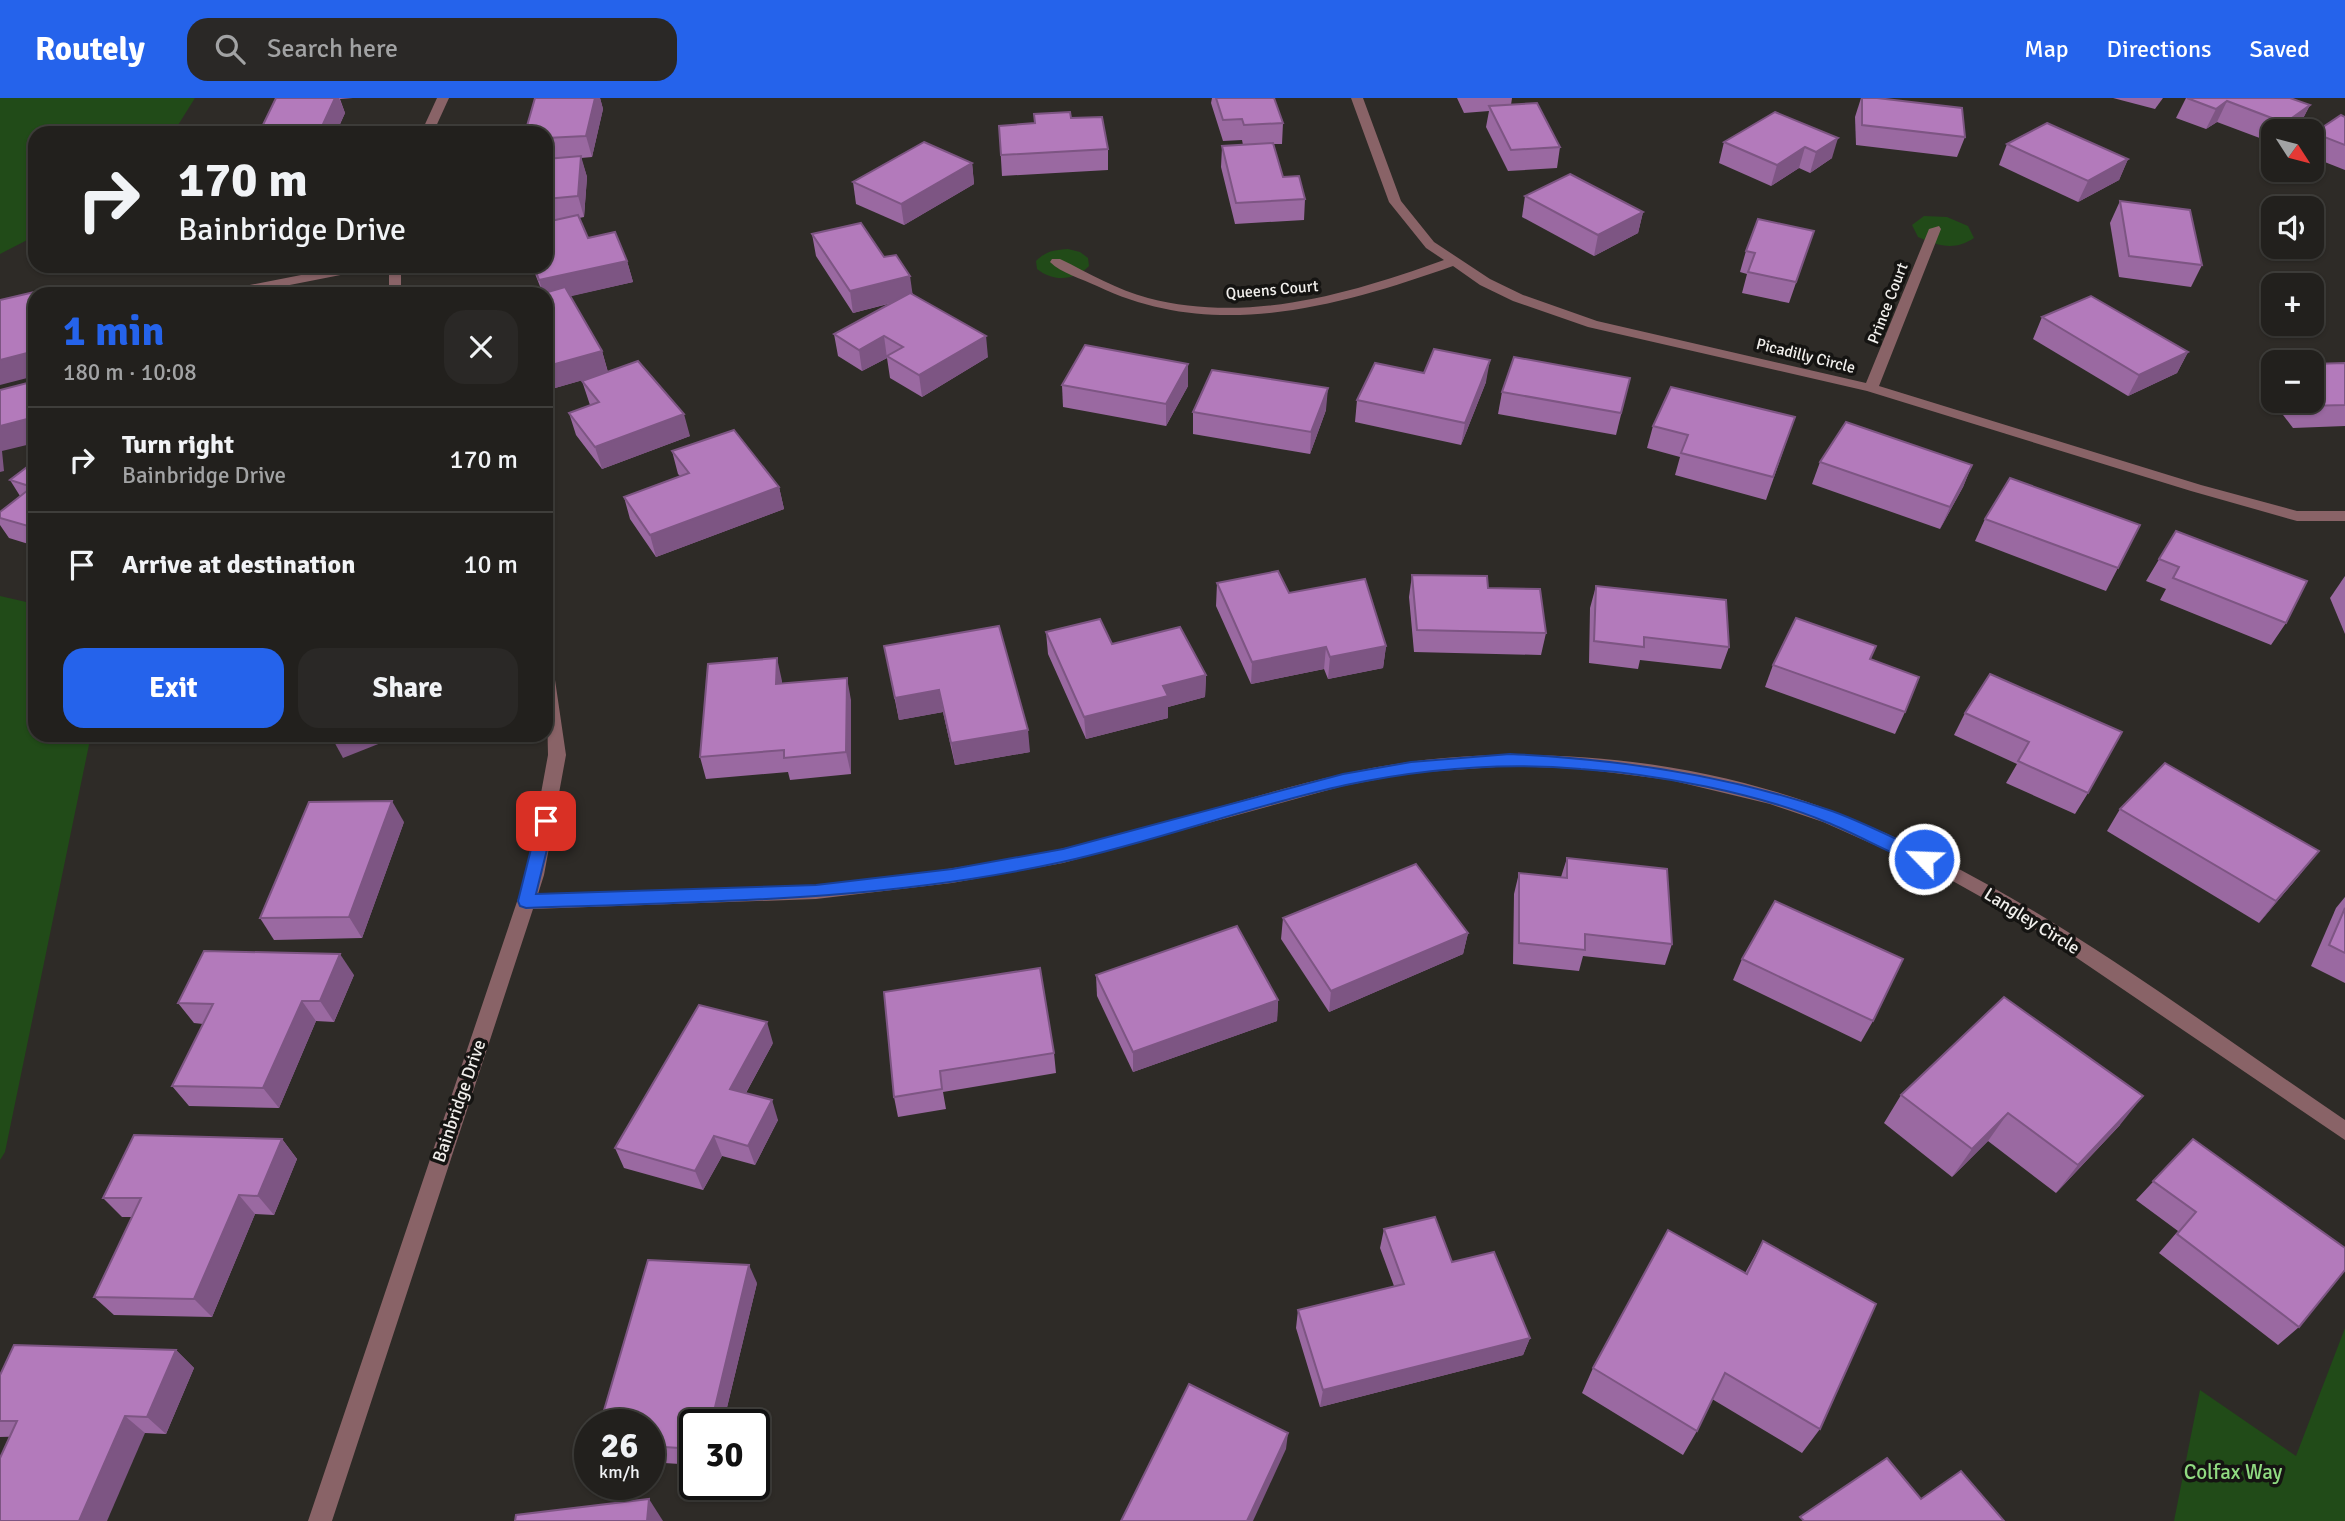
<!DOCTYPE html>
<meta charset="utf-8">
<style>
body{margin:0;font-family:Signika,sans-serif;background:#2a2826;color:#f1f3f6;height:100vh;display:flex;flex-direction:column;font-size:26px;white-space:nowrap}
*{box-sizing:border-box;margin:0}
p{font-size:23px;color:#a2a3a4}
.icon{flex:none;width:38px;height:38px;fill:none;stroke:currentColor;stroke-width:2;stroke-linecap:round;stroke-linejoin:round}
.map{position:relative;flex:1;overflow:hidden}
.sheet{position:absolute;left:28px;top:189px;width:525px;height:455px;display:flex;flex-direction:column;background:#22201d;border-radius:21px;box-shadow:0 2px 5px #0004,0 0 0 2px #3f3e3b}
.sheet>*{flex:none}
.top-card{position:absolute;left:28px;top:28px;width:525px;height:147px;border-radius:21px;box-shadow:0 2px 5px #0004,0 0 0 2px #3f3e3b;background:#22201d;color:#f1f3f6;overflow:hidden}
.needle{width:46px;rotate:126deg}
.fabs{position:absolute;left:2261px;top:21px;display:grid;gap:14px}
.fabs a{display:grid;place-items:center;width:63px;height:63px;border-radius:14px;background:#22201d;box-shadow:0 2px 5px #0004,0 0 0 2px #3f3e3b;font-size:35px}
.speed{position:absolute;left:574px;top:1311px;display:flex;gap:14px;font-size:35px;font-weight:700;text-align:center}
.speed>*{display:grid;place-content:center;width:91px;height:91px;border-radius:50%;background:#22201d;box-shadow:0 2px 5px #0004,0 0 0 2px #3f3e3b;line-height:1}
.speed small{font-size:18px;font-weight:400}
.speed .limit{border:4px solid #111;border-radius:10px;background:#fff;color:#111}
.pin{position:absolute;display:grid;place-items:center;width:60px;height:60px;color:#fff;margin:-30px;border-radius:14px;box-shadow:0 4px 10px #0006}
.me{position:absolute;width:77px;margin:-38px;rotate:294deg;stroke-linejoin:round;filter:drop-shadow(0 0 5px #0008)}
.turn{display:flex;align-items:center;gap:24px;height:147px;padding:0 35px;font-size:32px}
.turn .icon{width:91px;height:91px;stroke-width:2.5}
.turn b{display:block;font-size:49px;line-height:60px}
.round{display:grid;place-items:center;flex:none;width:74px;height:74px;border-radius:21px;background:#2a2826}
.headline{display:flex;align-items:center;justify-content:space-between;height:119px;padding:0 35px}
h1{font-size:42px;font-weight:700;line-height:52px;color:#2563eb}
.button{display:flex;gap:14px;margin-top:auto;padding:14px 35px}
.button a{flex:1;height:80px;border-radius:21px;background:#2563eb;color:#fff;font-size:28px;font-weight:700;line-height:80px;text-align:center}
.button a+a{background:#2a2826;color:#f1f3f6}
ul{padding:0;list-style:none}
li{display:flex;align-items:center;gap:21px;height:105px;padding:0 35px;border-top:2px solid #3f3e3b}
li div{flex:1}
li b{display:block;font-size:26px}
li em{font-style:normal}
header{display:flex;align-items:center;gap:42px;box-sizing:border-box;height:98px;padding:0 35px;background:#2563eb;color:#fff}
header strong{font-size:33px}
nav{display:flex;gap:38px;margin-inline-start:auto;font-size:24px}
.search{width:490px;height:63px;background:#2a2826;display:flex;align-items:center;gap:18px;box-sizing:border-box;padding:0 24px;border-radius:21px;color:#a2a3a4;font-size:26px}
.map>svg:first-child{display:block}
</style>
<header>
<strong>Routely</strong>
<div class="search"><svg class="icon" aria-label="search" viewBox="0 0 24 24"><circle cx="10" cy="10" r="6"/><path d="M15 15l6 6"/></svg>Search here</div>
<nav><a>Map</a><a>Directions</a><a>Saved</a></nav>
</header>
<div class="map">
<svg width="2345" height="1423" viewBox="0 0 2345 1423">
<rect width="100%" height="100%" fill="#2e2b27"/>
<g fill="#214b18">
<polygon points="0,0 195,0 173,35 35,35 35,138 0,156"/>
<path d="M1924,118l23,1 21,9 6,12c-19,13 -36,8 -56,-1l-6,-12z"/>
<path d="M1068,151l12,3 8,6 1,8c-14,15 -36,16 -52,3l-1,-8c10,-10 18,-11 32,-12z"/>
<polygon points="354,187 369,196 274,196 331,188"/>
<polygon points="0,498 35,506 35,637 91,637 5,1054 0,1062"/>
<polygon points="2345,1230 2345,1423 2174,1423 2200,1292 2296,1358"/>
</g>
<g fill="none" stroke-linecap="round" stroke-linejoin="round">
<polygon fill="#896367" fill-rule="evenodd" points="347,168 372,168 366,172 244,196 218,196 224,192"/>
<g fill="#896367" fill-rule="evenodd">
<polygon points="437,0 449,0 433,35 421,35"/>
<path d="M1351,0h12l38,103 33,41 56,37 33,16 74,26 269,62 63,-154 10,-3 2,3 -62,157 322,99 96,26h48v10h-48l-106,-30 -324,-100 -279,-64 -75,-26 -33,-16 -27,-19c-116,41 -240,76 -356,20 -15,-7 -36,-13 -47,-24l2,-3h8c29,14 57,31 88,39 101,26 201,-4 296,-38l-18,-12 -37,-46z"/>
<rect x="389" y="168" width="12" height="28"/>
<path d="M546,569l8,6 12,82 -22,120 -6,19c92,-3 186,-2 279,-9 70,-6 140,-17 209,-29 108,-20 211,-58 317,-82 157,-36 342,-20 492,38 186,72 346,197 510,308v20l-330,-224 -73,-41 -119,-53 -53,-18 -100,-24 -88,-11 -72,-3 -99,7 -68,13 -280,77 -111,20 -136,16 -283,10 -201,612h-24l218,-646 22,-120z"/>
</g>
</g>
<g fill="#9a69a1">
<polygon points="276,0 353,0 340,1 345,15 336,35 262,35 261,31"/>
<polygon points="535,0 600,0 603,11 592,59 581,60 587,79 584,119 579,120 588,140 627,163 633,184 570,198 602,253 608,274 690,338 602,371 576,337 569,315 590,307 582,283 593,279 555,290 546,273 546,196 543,196 532,168 546,168 557,122 546,123 546,35"/>
<polygon points="1212,0 1274,0 1283,25 1282,46 1273,46 1283,79 1305,101 1304,122 1235,126 1221,69 1222,48 1243,47 1242,42 1223,43 1211,5"/>
<polygon points="1457,0 1512,0 1511,7 1560,49 1557,70 1508,73 1486,29 1489,13 1464,15"/>
<polygon points="1861,0 1877,0 1965,39 1957,59 1856,47 1855,19"/>
<polygon points="2113,0 2163,0 2155,11"/>
<polygon points="2186,0 2290,0 2310,7 2299,28 2291,33 2273,33 2273,45 2217,24 2206,31 2176,20"/>
<polygon points="1775,14 1832,60 1810,75 1799,70 1771,88 1719,65 1724,44"/>
<polygon points="1034,16 1071,20 1108,51 1108,72 1002,78 999,28 1035,26"/>
<polygon points="2345,19 2345,72 2312,59 2312,38 2314,35"/>
<polygon points="2007,46 2128,61 2119,82 2078,104 1999,67"/>
<polygon points="972,65 974,86 904,127 856,106 853,84"/>
<polygon points="1525,98 1643,114 1638,135 1594,158 1522,119"/>
<polygon points="2120,103 2202,167 2191,189 2119,179 2110,125"/>
<polygon points="1814,133 1789,205 1742,195 1747,176 1740,174 1746,153"/>
<polygon points="812,136 884,159 913,196 988,259 922,299 890,280 887,260 862,273 838,258 834,236 892,205 853,215 816,158"/>
<polygon points="2042,219 2188,254 2177,275 2128,298 2033,241"/>
<polygon points="2345,265 2345,328 2293,330 2261,288 2273,266 2273,303 2312,303"/>
<polygon points="1424,275 1486,284 1461,347 1355,324 1357,302"/>
<polygon points="1630,280 1616,337 1498,316 1502,294"/>
<polygon points="1062,287 1188,288 1166,328 1063,309"/>
<polygon points="1326,312 1310,356 1193,336 1193,314"/>
<polygon points="1795,319 1766,402 1675,377 1680,359 1647,350 1653,328"/>
<polygon points="672,353 779,389 784,411 656,459 630,421 624,399 680,378 678,376"/>
<polygon points="35,363 35,448 9,440 0,427 0,414 20,398 10,382"/>
<polygon points="1820,364 1972,367 1963,389 1940,431 1812,386"/>
<polygon points="1985,421 2140,427 2106,493 1975,443"/>
<polygon points="2176,433 2286,525 2271,547 2160,502 2166,491 2146,483"/>
<polygon points="1412,477 1488,490 1546,535 1541,557 1414,554 1409,499"/>
<polygon points="2345,478 2345,536 2330,500"/>
<polygon points="1217,485 1289,495 1386,548 1383,570 1328,581 1324,571 1251,586 1216,508"/>
<polygon points="1596,488 1729,549 1721,571 1640,562 1638,571 1589,565 1590,510"/>
<polygon points="1046,534 1112,546 1206,577 1205,599 1168,609 1168,620 1086,641 1048,556"/>
<polygon points="884,548 1030,654 955,667 943,614 899,622"/>
<polygon points="1773,567 1905,614 1895,636 1765,589"/>
<polygon points="1990,576 2088,695 2075,716 2006,685 2017,666 1954,637 1965,615"/>
<polygon points="782,583 782,586 851,602 851,676 790,682 788,674 706,681 700,659"/>
<polygon points="2120,711 2302,774 2259,825 2107,733"/>
<polygon points="404,724 362,840 274,842 260,820"/>
<polygon points="1567,760 1672,846 1665,867 1583,858 1579,873 1513,866 1514,796 1519,775 1561,779"/>
<polygon points="2345,799 2345,885 2311,868 2336,810"/>
<polygon points="1283,820 1468,835 1463,856 1329,914 1281,841"/>
<polygon points="1742,861 1873,923 1861,944 1733,882"/>
<polygon points="354,877 334,924 316,923 279,1010 189,1008 172,988 203,926 194,925 178,905"/>
<polygon points="1096,877 1278,902 1277,923 1133,974 1097,898"/>
<polygon points="884,894 1054,955 1056,975 943,994 946,1011 898,1019 894,999"/>
<polygon points="773,945 746,995 778,1022 755,1067 722,1058 703,1092 624,1070 615,1050"/>
<polygon points="1901,997 2120,1027 2056,1095 1988,1043 1952,1079 1884,1025"/>
<polygon points="282,1041 297,1061 274,1117 255,1116 212,1219 114,1217 94,1199 132,1119 122,1119 103,1100"/>
<polygon points="2193,1041 2299,1229 2278,1247 2159,1155 2178,1133 2136,1102"/>
<polygon points="1384,1131 1452,1164 1530,1240 1523,1257 1320,1309 1296,1230 1298,1212 1394,1188 1380,1150"/>
<polygon points="1763,1143 1820,1331 1802,1355 1712,1301 1697,1333 1683,1357 1582,1295 1593,1270 1745,1175"/>
<polygon points="757,1185 723,1326 695,1326 695,1367 649,1364 649,1326"/>
<polygon points="176,1252 194,1270 166,1336 145,1335 0,1339 0,1277"/>
</g>
<g fill="#7d5583">
<polygon points="335,0 339,0 345,15 336,35 319,35"/>
<polygon points="595,0 600,0 603,11 592,59 586,38"/>
<polygon points="2227,3 2217,24 2206,31 2216,11"/>
<polygon points="2310,7 2299,28 2291,33 2280,33 2285,25"/>
<polygon points="1838,40 1832,60 1810,75 1816,54"/>
<polygon points="1805,49 1799,70 1771,88 1777,67"/>
<polygon points="581,58 587,79 584,119 578,98"/>
<polygon points="2128,61 2119,82 2078,104 2088,83"/>
<polygon points="972,65 974,86 904,127 901,106"/>
<polygon points="1643,114 1638,135 1594,158 1598,137"/>
<polygon points="627,163 633,184 546,204 539,182"/>
<polygon points="910,178 913,199 853,215 850,193"/>
<polygon points="884,238 887,260 862,273 859,252"/>
<polygon points="986,238 988,259 922,299 919,277"/>
<polygon points="35,253 35,278 0,287 0,262"/>
<polygon points="602,253 608,275 555,290 548,268"/>
<polygon points="2188,254 2177,275 2128,298 2139,277"/>
<polygon points="1490,262 1486,284 1461,347 1465,325"/>
<polygon points="1188,266 1188,288 1166,328 1166,306"/>
<polygon points="1328,290 1326,312 1310,356 1311,334"/>
<polygon points="684,316 690,338 602,371 595,349"/>
<polygon points="35,319 35,345 2,353 4,373 0,374 0,328"/>
<polygon points="1972,367 1963,389 1940,431 1950,409"/>
<polygon points="779,389 784,411 656,459 650,437"/>
<polygon points="1386,548 1383,570 1328,581 1330,559"/>
<polygon points="1326,549 1324,571 1251,586 1252,564"/>
<polygon points="777,560 782,583 781,608 776,586"/>
<polygon points="1206,577 1205,599 1168,609 1168,620 1086,641 1084,619 1163,588"/>
<polygon points="847,580 851,602 851,676 846,654"/>
<polygon points="939,592 943,614 899,622 895,600"/>
<polygon points="1028,632 1030,654 955,667 951,645"/>
<polygon points="333,637 401,637 343,660 331,638"/>
<polygon points="392,703 404,724 362,840 349,819"/>
<polygon points="2319,753 2302,774 2259,825 2276,803"/>
<polygon points="1468,835 1463,856 1329,914 1331,893"/>
<polygon points="340,856 354,877 334,924 320,903"/>
<polygon points="1278,902 1277,923 1133,974 1133,954"/>
<polygon points="302,903 316,923 279,1010 263,990"/>
<polygon points="767,924 773,945 737,1011 730,991"/>
<polygon points="2143,998 2120,1027 2056,1095 2078,1067"/>
<polygon points="772,1002 778,1022 755,1067 748,1048"/>
<polygon points="2008,1015 1988,1043 1952,1079 1972,1051"/>
<polygon points="714,1038 722,1058 703,1092 695,1073"/>
<polygon points="282,1041 297,1061 274,1117 258,1098"/>
<polygon points="239,1097 255,1116 212,1219 194,1201"/>
<polygon points="749,1167 757,1185 723,1326 711,1326"/>
<polygon points="1530,1240 1523,1257 1320,1309 1323,1292"/>
<polygon points="176,1252 194,1270 166,1336 147,1319"/>
<polygon points="125,1318 145,1335 107,1423 79,1423"/>
<polygon points="1288,1335 1286,1351 1253,1423 1247,1423"/>
<polygon points="649,1401 663,1423 647,1423"/>
</g>
<g fill="#b37abb" stroke="#7d5583" stroke-width="2">
<polygon points="276,0 335,0 319,35 277,35 279,30 261,31"/>
<polygon points="535,0 595,0 586,38 546,40 546,35 525,35"/>
<polygon points="1216,0 1274,0 1283,25 1244,27 1242,21 1223,22"/>
<polygon points="1862,0 1877,0 1962,10 1965,39 1862,27"/>
<polygon points="2187,0 2290,0 2310,7 2285,25 2227,3 2216,11"/>
<polygon points="1537,5 1560,49 1511,52 1489,8"/>
<polygon points="1070,14 1071,20 1102,19 1108,51 1001,57 999,28 1035,25 1034,16"/>
<polygon points="1775,14 1838,40 1816,54 1805,49 1777,67 1724,44"/>
<polygon points="2341,17 2345,19 2345,47 2314,35"/>
<polygon points="2047,25 2128,61 2088,83 2007,46"/>
<polygon points="924,44 972,65 901,106 853,84"/>
<polygon points="1273,45 1283,79 1299,78 1305,101 1236,105 1222,48"/>
<polygon points="581,58 578,98 546,101 546,61"/>
<polygon points="1570,76 1643,114 1598,137 1525,98"/>
<polygon points="2120,103 2190,112 2202,167 2129,158"/>
<polygon points="578,117 588,140 615,134 627,163 539,182 534,168 546,168 546,124"/>
<polygon points="1758,121 1814,133 1796,184 1748,174 1755,155 1746,153"/>
<polygon points="861,125 884,159 896,157 910,178 850,193 812,136"/>
<polygon points="565,189 602,253 548,268 546,264 546,196 541,196"/>
<polygon points="43,192 44,196 35,196 35,253 0,262 0,202"/>
<polygon points="910,195 986,238 919,277 887,258 903,249 884,238 859,252 834,236"/>
<polygon points="2091,198 2188,254 2139,277 2042,219"/>
<polygon points="1085,247 1188,266 1166,306 1062,287"/>
<polygon points="1434,251 1490,262 1465,325 1357,302 1375,265 1424,275"/>
<polygon points="1514,259 1630,280 1621,315 1502,294"/>
<polygon points="638,263 684,316 595,349 569,315 599,304 582,283"/>
<polygon points="2345,265 2345,307 2306,308 2302,303 2312,303 2312,266"/>
<polygon points="1212,272 1328,290 1311,334 1193,314"/>
<polygon points="35,283 35,319 0,328 0,292"/>
<polygon points="1671,289 1795,319 1773,379 1681,355 1688,337 1653,328"/>
<polygon points="1846,324 1972,367 1950,409 1820,364"/>
<polygon points="734,332 779,389 650,437 624,399 689,375 672,353"/>
<polygon points="35,363 35,430 0,420 0,414 32,389 10,382"/>
<polygon points="2010,380 2140,427 2118,470 1985,421"/>
<polygon points="2176,433 2307,483 2286,525 2173,480 2179,469 2159,461"/>
<polygon points="1278,473 1289,495 1365,481 1386,548 1330,559 1326,549 1252,564 1217,485"/>
<polygon points="1412,477 1487,478 1488,490 1540,491 1546,535 1417,532"/>
<polygon points="1596,488 1726,502 1729,549 1644,539 1644,549 1594,543"/>
<polygon points="1796,520 1876,548 1870,561 1919,579 1905,614 1773,567"/>
<polygon points="1100,521 1112,546 1180,529 1206,577 1163,588 1168,598 1084,619 1046,534"/>
<polygon points="999,528 1028,632 951,645 939,592 895,600 884,548"/>
<polygon points="777,560 776,586 847,580 846,654 784,660 784,652 700,659 708,566"/>
<polygon points="1990,576 2122,634 2088,695 2018,663 2029,644 1965,615"/>
<polygon points="2165,665 2319,753 2276,803 2120,711"/>
<polygon points="392,703 349,819 260,820 309,704"/>
<polygon points="1567,760 1667,771 1672,846 1585,836 1585,852 1519,845 1519,775 1567,780"/>
<polygon points="1416,766 1468,835 1331,893 1283,820"/>
<polygon points="1775,803 1903,861 1873,923 1742,861"/>
<polygon points="2345,810 2345,855 2329,847"/>
<polygon points="1237,828 1278,902 1133,954 1096,877"/>
<polygon points="204,853 340,856 320,903 302,903 263,990 172,988 213,906 178,905"/>
<polygon points="1040,870 1054,955 940,973 942,991 894,999 884,894"/>
<polygon points="2004,899 2143,998 2078,1067 2008,1015 1972,1051 1901,997"/>
<polygon points="699,907 767,924 730,991 772,1002 748,1048 714,1038 695,1073 615,1050"/>
<polygon points="134,1037 282,1041 258,1098 239,1097 194,1201 94,1199 141,1100 103,1100"/>
<polygon points="2193,1041 2345,1150 2345,1172 2299,1229 2177,1136 2196,1114 2153,1083"/>
<polygon points="1435,1119 1452,1164 1494,1154 1530,1240 1323,1292 1298,1212 1404,1186 1384,1131"/>
<polygon points="1668,1132 1747,1176 1763,1143 1876,1206 1820,1331 1725,1275 1697,1333 1593,1270"/>
<polygon points="648,1162 749,1167 711,1326 695,1326 695,1351 649,1348 649,1326 600,1326"/>
<polygon points="14,1247 176,1252 147,1319 125,1318 79,1423 0,1423 0,1360 17,1323 0,1323 0,1277"/>
<polygon points="1189,1286 1288,1335 1247,1423 1121,1423"/>
<polygon points="1887,1360 1921,1401 1961,1373 2004,1423 1804,1423 1800,1419"/>
<polygon points="649,1401 647,1423 515,1423 516,1417"/>
</g>
<path fill="#2563eb" stroke="#184099" stroke-width="2" d="M1510,656c110,5 217,21 322,57 33,12 66,29 98,44l2,4 -8,7c-34,-12 -65,-31 -98,-44 -69,-29 -170,-48 -245,-53 -78,-7 -159,0 -235,16 -96,21 -189,56 -284,77 -177,39 -356,40 -536,46l-6,-2 -2,-5 20,-80 8,-6 8,6 -18,73 280,-9 136,-16 111,-20 280,-75 68,-12z"/>
<g text-anchor="middle" stroke-width="7" stroke-linejoin="round" paint-order="stroke">
<g font-size="16" fill="#f1efec" stroke="#151412">
<text transform="translate(1272 191) rotate(-5)" y="6">Queens Court</text>
<text transform="translate(1887 205) rotate(-69)" y="6">Prince Court</text>
<text transform="translate(1806 257) rotate(14)" y="6">Picadilly Circle</text>
</g>
<g font-size="18" fill="#f1efec" stroke="#151412">
<text transform="translate(2032 823) rotate(32)" y="6">Langley Circle</text>
<text transform="translate(459 1003) rotate(-71)" y="6">Bainbridge Drive</text>
</g>
<g font-size="21" fill="#90db81" stroke="#151412">
<text x="2233" y="1381">Colfax Way</text>
</g>
</g>
</svg>
<div class="fabs">
<a><svg class="needle" viewBox="-14 -14 28 28"><path d="M0-13l5 13h-10z" fill="#e53935"/><path d="M0 13l5-13h-10z" fill="#a2a3a4"/></svg></a>
<a><svg class="icon" aria-label="sound" viewBox="0 0 24 24"><path d="M4 9h4l5-4v14l-5-4H4zM17 9q2 3 0 6"/></svg></a>
<a>+</a>
<a>−</a>
</div>
<div class="speed"><div>26<small>km/h</small></div><div class="limit">30</div></div>
<div class="pin" style="left:546px;top:723px;background:#d93025"><svg class="icon" aria-label="arrive" viewBox="0 0 24 24"><path d="M6 21V4h12l-3 4 3 4H6"/></svg></div>
<svg class="me" style="left:1924px;top:761px" viewBox="-20 -20 40 40"><circle r="17" fill="#2563eb" stroke="#fff" stroke-width="3"/><path d="M0-11L8 9 0 5-8 9z" fill="#fff"/></svg>
<div class="top-card">
<div class="turn"><svg class="icon" aria-label="right" viewBox="0 0 24 24"><path d="M7 20v-9h11M14 6l5 5-5 5"/></svg><div><b>170 m</b>Bainbridge Drive</div></div>
</div>
<section class="sheet">
<div class="headline"><div><h1>1 min</h1><p>180 m · 10:08</p></div><a class="round"><svg class="icon" aria-label="close" viewBox="0 0 24 24"><path d="M6 6l12 12M18 6L6 18"/></svg></a></div>
<ul>
<li><svg class="icon" aria-label="right" viewBox="0 0 24 24"><path d="M7 20v-9h11M14 6l5 5-5 5"/></svg><div><b>Turn right</b><p>Bainbridge Drive</p></div><em>170 m</em></li>
<li><svg class="icon" aria-label="arrive" viewBox="0 0 24 24"><path d="M6 21V4h12l-3 4 3 4H6"/></svg><div><b>Arrive at destination</b></div><em>10 m</em></li>
</ul>
<div class="button"><a>Exit</a><a>Share</a></div>
</section>
</div>
